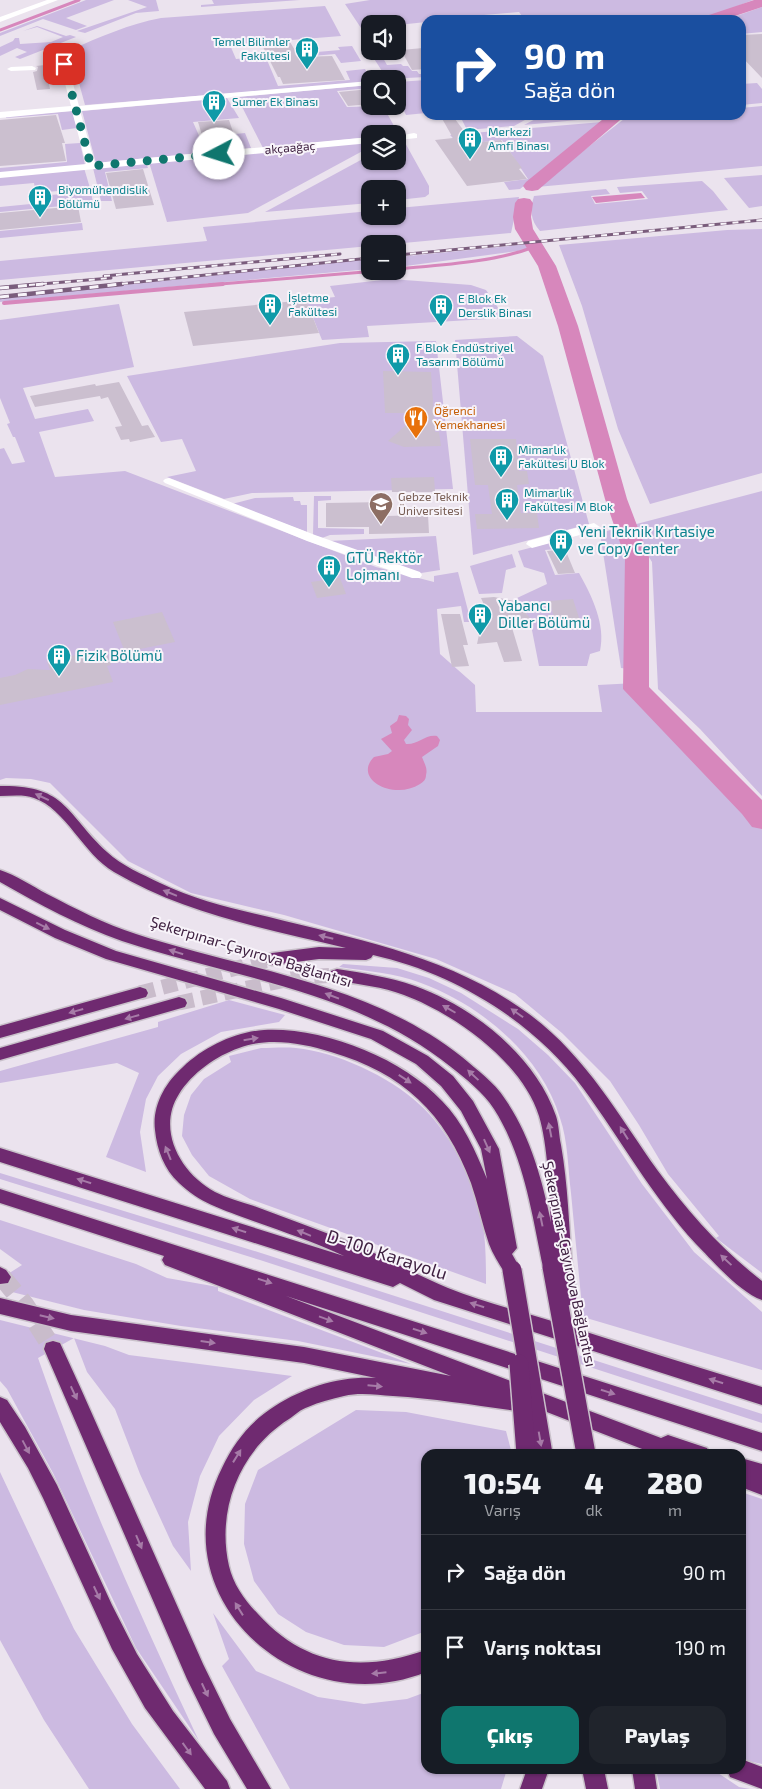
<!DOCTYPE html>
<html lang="tr">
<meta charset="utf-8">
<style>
body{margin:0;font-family:"Exo 2",sans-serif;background:#20242c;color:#f1f3f6;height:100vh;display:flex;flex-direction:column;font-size:19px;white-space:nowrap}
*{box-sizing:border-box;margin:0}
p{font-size:16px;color:#9ea1a6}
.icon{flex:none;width:28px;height:28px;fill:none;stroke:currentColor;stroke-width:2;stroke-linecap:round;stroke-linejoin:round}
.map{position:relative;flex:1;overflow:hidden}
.details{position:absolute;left:421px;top:1449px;width:325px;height:325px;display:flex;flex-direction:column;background:#171b24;border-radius:15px;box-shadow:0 1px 4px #0004}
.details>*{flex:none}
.top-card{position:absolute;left:421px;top:15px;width:325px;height:105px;border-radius:15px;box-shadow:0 1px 4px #0004;background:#1a4fa0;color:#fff;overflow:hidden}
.fabs{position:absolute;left:361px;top:15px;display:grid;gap:10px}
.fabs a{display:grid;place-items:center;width:45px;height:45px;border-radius:10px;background:#171b24;box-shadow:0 1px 4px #0004;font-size:25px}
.pin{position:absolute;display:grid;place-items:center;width:42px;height:42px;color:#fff;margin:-21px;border-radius:10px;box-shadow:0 2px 8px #0006}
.me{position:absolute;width:55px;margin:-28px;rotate:265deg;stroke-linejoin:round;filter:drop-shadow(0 0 4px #0008)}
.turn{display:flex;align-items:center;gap:18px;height:105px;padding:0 20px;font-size:22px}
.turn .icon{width:65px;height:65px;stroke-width:2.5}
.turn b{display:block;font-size:35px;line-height:42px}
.eta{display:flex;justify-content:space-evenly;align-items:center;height:85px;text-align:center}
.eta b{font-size:30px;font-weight:800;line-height:35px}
.cta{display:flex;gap:10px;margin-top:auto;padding:10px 20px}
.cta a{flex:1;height:58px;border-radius:15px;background:#0f766e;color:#fff;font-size:20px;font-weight:800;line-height:58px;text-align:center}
.cta a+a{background:#20242c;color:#f1f3f6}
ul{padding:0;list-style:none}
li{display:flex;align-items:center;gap:15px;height:75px;padding:0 20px;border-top:1px solid #363941}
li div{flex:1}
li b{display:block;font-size:19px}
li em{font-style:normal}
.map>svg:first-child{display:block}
</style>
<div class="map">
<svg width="762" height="1789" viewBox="0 0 762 1789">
<rect width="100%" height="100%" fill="#ebe3ee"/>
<g fill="#ccbae1">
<polygon points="86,0 114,0 66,18 87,26 76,30 43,19 0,36 0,33"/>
<polygon points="128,0 156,0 159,11 136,13 85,33 77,31 147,7"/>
<polygon points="212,0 300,0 201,7 201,5 214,4"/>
<polygon points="370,0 753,0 702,20 525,20 519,12 426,20 426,22 398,25 370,24 370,27 361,28 345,4"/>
<path d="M325,6l16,30 -111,9 6,14 104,-9 -2,-3 14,-1 9,15 -20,2 -6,-9 -68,6 11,26 72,-6 -4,-9 19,-2 6,10 -1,3 -285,23 -15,-55c30,-13 59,-26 91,-32z"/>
<polygon points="762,7 762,32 741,34 741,20 725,20"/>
<polygon points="37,26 66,36 70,35 76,37 20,59 15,57 27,52 17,48 0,56 0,47 13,41 15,38 19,38 20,44 51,42 63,37 37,27 23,31"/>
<polygon points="396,55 398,57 383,58 387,65 401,64 403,66 408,66 412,71 417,71 419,74 426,74 426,77 387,79 373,57"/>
<polygon points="426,80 426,113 406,115 398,99 398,82"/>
<polygon points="757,83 762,89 762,103 741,105 741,84"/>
<polygon points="369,85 370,88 337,91 347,107 383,106 399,135 370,134 370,137 263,148 237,97"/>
<polygon points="227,98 239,118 193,122 204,147 230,145 225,135 245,133 251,148 96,163 82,111"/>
<polygon points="762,106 762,166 537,187 624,119 668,115 741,115 741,108"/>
<polygon points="72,111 77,128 62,130 58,114 6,118 6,116"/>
<polygon points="502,115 534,115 514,126 467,130 462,120"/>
<polygon points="543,115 612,115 610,117 524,125"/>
<polygon points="602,122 520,189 509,190 504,182 528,179 502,140 474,143 469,136 453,138 450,135"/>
<polygon points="403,139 429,186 429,194 425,197 398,200 398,189 370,189 370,203 265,212 370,155 370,161 398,161 398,140"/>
<polygon points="370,142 370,147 248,213 167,222 149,162"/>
<polygon points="80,143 85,165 0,173 0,168 67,162 65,144"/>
<polygon points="146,163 148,168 105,172 112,201 101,201 93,168"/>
<polygon points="84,168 90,188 36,193 34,183 0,186 0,176"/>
<polygon points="762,175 762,206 749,208 724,178"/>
<path d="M702,181l11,10 15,19 -188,21c-10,-11 -10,-22 -6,-35l72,-7 4,5 -19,2 4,8 53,-5 -6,-8 -22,2 -3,-6z"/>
<polygon points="91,192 93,203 0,212 0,207 51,202 50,195"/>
<polygon points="519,197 511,233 393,244 370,244 370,246 0,280 0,261 207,241 203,227 370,211 370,216 398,216 398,208"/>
<polygon points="82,223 83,230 0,238 0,231"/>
<polygon points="762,229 762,473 650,504 618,429 582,306 559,245 727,230"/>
<polygon points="529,244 531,247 518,251 398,267 398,257"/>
<polygon points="370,259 370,269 0,302 0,298"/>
<polygon points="391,279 471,285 486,290 505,318 367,326 369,337 322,340 306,300 335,297 330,286"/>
<polygon points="119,304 134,367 23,388 35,419 88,409 94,421 39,432 55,477 125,471 376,567 434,582 434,576 458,572 471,622 464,622 461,606 437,609 440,654 475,685 476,712 602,712 598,685 636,683 636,689 752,807 762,820 762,1273 716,1238 719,1236 668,1174 639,1125 610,1081 562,1033 515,994 436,959 284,915 191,893 128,861 50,783 31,779 6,778 0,780 0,449 4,448 12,464 25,462 15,437 13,437 7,424 10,423 0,398 0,320"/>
<polygon points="517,336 543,356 589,524 473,555 455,340"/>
<polygon points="436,341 453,489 252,493 224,499 167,477 196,471 182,439 161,442 127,376 340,343"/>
<polygon points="762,491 762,796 700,729 658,689 652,562 629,526"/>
<polygon points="314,496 331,496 331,500 318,501 318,528 364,529 364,534 330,535 322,538 313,535"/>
<polygon points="293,497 294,501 300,501 301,505 307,505 307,532 232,504 255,498"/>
<polygon points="621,527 635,563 637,670 621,668 600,533"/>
<polygon points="436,536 440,570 415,574 328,541"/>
<path d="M564,539l4,9 -23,2 10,25 24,-2c13,23 27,52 21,78l-10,3 -3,12h-48l-9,-46 -13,-22 30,-14 -3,-11 -20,-6 -6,-16z"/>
<polygon points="512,554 516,567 506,570 502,593 479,594 470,566"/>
<path d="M343,964l54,4 32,10 32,15 57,36 30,26 27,28 67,101 52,68 68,60v58l-179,-53c-4,-41 -8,-82 -12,-124 -3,-24 -3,-52 -11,-75 -19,-63 -79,-113 -139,-135 -26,-10 -55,-12 -82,-16z"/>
<polygon points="229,1000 285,1015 279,1022 221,1032 181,1054 158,1076 146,1099 140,1132 146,1172 106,1157 139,1073 117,1063 0,1083 0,1071 158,1027 158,1022"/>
<path d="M261,1048c11,0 23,-1 35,0 40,4 93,28 123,56 29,26 52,70 61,108 6,23 6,48 6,72l-236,-85 -41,-23 -17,-21 -10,-19 2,-21 7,-20 13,-16 27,-17 -2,-6z"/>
<polygon points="0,1173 261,1253 762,1414 762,1423 260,1260 0,1179"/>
<polygon points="0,1220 136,1264 167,1278 218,1287 218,1291 411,1364 298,1341 181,1326 84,1310 0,1289 0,1279 22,1265 0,1249"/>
<path d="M0,1320l105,26 24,9 163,21 -38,24 -35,36 -19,40 -12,46 3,49 -18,-25 -33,-72 -25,-65 -28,-37 -13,-34 -36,20c45,131 102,257 161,383l-63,-93 -83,-175 -46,-84 -7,-8z"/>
<polygon points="356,1410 406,1412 506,1431 512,1454 426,1454 426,1631 384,1647 344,1645 306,1632 278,1614 254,1581 244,1544 245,1504 258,1470"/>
<polygon points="0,1472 74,1629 132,1724 180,1789 89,1789 44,1720 0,1640"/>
<polygon points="741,1492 762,1499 762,1764 748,1761 741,1757"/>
<polygon points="213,1613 256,1671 318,1697 364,1704 407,1699 426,1692 426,1769 507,1769 501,1789 290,1789 222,1666 229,1659"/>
<polygon points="656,1769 712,1769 739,1787 750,1789 660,1789"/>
</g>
<g fill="#d787bc">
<polygon points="641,193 645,198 596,203 592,197"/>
<path d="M399,715l7,1 3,3 -1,6 4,5 -8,10 2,4c12,1 19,-10 31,-8l3,4 -2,6 -16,11c2,6 6,11 4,18 0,5 -3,7 -6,9 -26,17 -68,-5 -46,-27l14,-3 4,-3 -11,-12 11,-6 -2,-7 7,-5z"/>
</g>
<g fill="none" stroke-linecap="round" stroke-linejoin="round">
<g stroke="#d787bc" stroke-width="3">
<polyline points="0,30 79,0"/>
<path d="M398,269c42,-4 97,-7 136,-22"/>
<polyline points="209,285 376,271"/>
</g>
<polyline stroke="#d787bc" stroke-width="4" points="4,303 223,284"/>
<g fill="#d787bc" fill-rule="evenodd">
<polygon points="754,0 762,0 762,7 723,20 701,20 703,17"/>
<polygon points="608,115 626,115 538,190 532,191 526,190 523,186 526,182"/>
<polygon points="524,198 530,199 533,203 531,217 533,229 556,266 578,326 627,499 649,557 649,687 762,800 762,829 752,827 742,814 623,689 625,557 605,499 558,326 538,266 515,229 513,217 515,203 518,199"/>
</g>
</g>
<g fill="#cbbfcf">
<polygon points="762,34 762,78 741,56 741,35"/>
<polygon points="290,42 299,57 332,56 345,80 283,84 280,77 278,77 262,45"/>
<polygon points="423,48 426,54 426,69 412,70 401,50"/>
<polygon points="45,65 50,89 37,90 33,72 37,71 38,67 36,66"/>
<polygon points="370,89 370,104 348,106 339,92"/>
<polygon points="56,115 65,143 62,143 66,161 0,166 0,120"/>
<polygon points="440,115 452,115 473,143 501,140 522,168 519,169 527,179 467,186 435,140 453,138"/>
<polygon points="229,120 233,132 202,135 198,122"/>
<polygon points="143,169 154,205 116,209 106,173"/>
<polygon points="78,206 81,222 0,230 0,213"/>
<polygon points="306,300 319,333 193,346 184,312"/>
<polygon points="383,371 431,372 435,432 439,432 441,446 404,447 388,441 420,413 385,413"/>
<polygon points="119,382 142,426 148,425 155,437 130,442 129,439 121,440 115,427 122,426 108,397 101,399 100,396 35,407 30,396 95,384 96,386"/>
<polygon points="470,439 516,439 519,471 527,471 529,484 517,485 521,513 537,513 539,528 477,529 475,514 492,514 488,485 475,485"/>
<polygon points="434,477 435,492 392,492 391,478"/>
<polygon points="386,502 386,516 428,515 429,533 369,534 369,527 326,527 326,503"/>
<polygon points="565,549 575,573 558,574 547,551"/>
<polygon points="340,578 346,594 317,598 311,582"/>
<polygon points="494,597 515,601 531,619 510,621 522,661 504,662 497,642 477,644 485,607 481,598"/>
<polygon points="573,599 581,624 557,626 549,601"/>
<polygon points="162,612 175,642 125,652 113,622"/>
<polygon points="441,614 460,614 468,645 463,645 469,666 452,667"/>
<polygon points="105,649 111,665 107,666 113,682 0,705 0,678 15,675 28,669 50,670 47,661"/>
</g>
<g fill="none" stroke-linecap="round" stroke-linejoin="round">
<g stroke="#c9bccb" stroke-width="15" stroke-dasharray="15 8" stroke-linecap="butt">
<polyline points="140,993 272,959"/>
<polyline points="179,1003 299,977 337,975"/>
</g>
<polyline stroke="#c9bccb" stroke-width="19" stroke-dasharray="19 10" stroke-linecap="butt" points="2,1277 25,1305 53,1349"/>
<g stroke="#c9c1ca" stroke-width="3">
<g id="highway">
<path d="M0,786c67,-1 65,27 107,66 15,14 35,22 53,31 35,17 71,25 109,34 91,23 183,40 260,97 57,42 89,101 129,157 30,41 64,79 104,110v19c-23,-8 -49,-39 -66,-56 -44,-48 -75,-104 -113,-156 -50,-67 -129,-115 -210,-133l-2,3 -5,2 -47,-1 -47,6 -5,-2 -3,-4 3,-4 5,-2 47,-6 27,1c-79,-19 -161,-34 -232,-76 -31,-18 -48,-63 -80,-74 -11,-4 -23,-2 -34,-2z"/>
<path d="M0,870c16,5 32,16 47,24 29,15 58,30 89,40 110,36 233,49 326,123 15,13 32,25 43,42 25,36 37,80 46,123 -2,-32 -3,-76 -12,-106 -17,-54 -84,-102 -135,-121 -21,-8 -45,-11 -67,-14l-6,-2 -2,-4 2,-4 6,-2c26,4 52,8 78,17 58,21 120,69 141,130 3,9 3,20 5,29 7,40 8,81 11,121l-3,5 -17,4 -6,-3 -3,-5c-11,-53 -19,-111 -49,-158 -11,-17 -28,-30 -43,-42 -94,-76 -217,-89 -329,-126 -43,-15 -83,-37 -122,-59z"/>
<path d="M0,898l65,32 51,21 165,47 102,33 45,25 25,20 20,25 26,48 18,99 -5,6 9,16 -3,5 -6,3 -6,-3c-6,-10 -13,-20 -17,-31 -7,-20 -11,-41 -18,-61 -26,-70 -68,-110 -140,-131 -29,-9 -63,-15 -92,-4 -23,8 -47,25 -60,46 -23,36 2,80 36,98 12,6 26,10 39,14 31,12 63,23 93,35 35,14 67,33 101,47 34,14 72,23 107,34 69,22 138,44 207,65v18l-328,-105 -34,-17 -7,4 -393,-125v-14l344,108c-32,-15 -66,-26 -99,-38 -26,-10 -45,-15 -66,-35 -15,-14 -22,-33 -24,-53 -3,-24 10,-47 28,-63 21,-20 52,-35 81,-37 59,-3 138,28 178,71 21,21 34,51 45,78l-6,-30 -20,-38 -20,-25 -25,-22 -45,-25 -92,-30 -173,-50 -51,-21 -55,-28z"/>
<polygon points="140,987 146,989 148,993 146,997 0,1038 0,1026"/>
<polygon points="179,997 185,999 187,1003 185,1007 0,1060 0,1048"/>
<path d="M0,1189l762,244v18l-476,-155 375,142 7,-3 39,13 3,6h-55l-116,-45 -7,4c-46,-6 -92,-14 -139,-17 -16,-1 -33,-4 -49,0 -12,3 -25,6 -36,11 -7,2 -13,8 -19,12 -49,31 -73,90 -60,147 4,18 16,35 29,48 47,52 103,59 168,36v22c-128,52 -269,-74 -204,-204 12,-26 29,-47 53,-62 30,-19 65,-30 101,-28l-72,-15 -233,-32 -71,-17v-16l71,17 233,32 147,29 -286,-111 -3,-5 2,-4 -164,-53z"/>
<polygon points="0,1267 6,1270 11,1277 8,1283 0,1284"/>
<polygon points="53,1341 60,1343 81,1389 203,1664 230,1719 271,1789 247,1789 214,1734 187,1679 44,1349 46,1343"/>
<polygon points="0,1397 7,1400 25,1427 57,1485 112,1605 137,1654 173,1711 227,1781 230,1789 205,1789 145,1708 112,1649 43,1498 28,1468 0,1422"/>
<polygon points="741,1458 762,1464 762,1495 741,1487"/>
<polygon points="741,1759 762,1767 762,1789 730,1777 727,1769 741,1769"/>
<polygon points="527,1769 549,1769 542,1789 520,1789"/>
<polygon points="582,1769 604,1769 608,1789 586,1789"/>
<polygon points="632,1769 654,1769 657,1789 635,1789"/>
</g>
</g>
<g fill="#fff" fill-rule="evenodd">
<polygon points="47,0 58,0 0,22 0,17"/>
<polygon points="57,48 64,50 79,106 370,81 370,85 80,111 95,163 370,137 370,143 0,178 0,172 86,164 72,111 0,118 0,112 71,106 56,50"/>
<polygon points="32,66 36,68 35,70 11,71 7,69 11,67"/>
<polygon points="414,133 417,134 417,138 398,140 398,136"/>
<polygon points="169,478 315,535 420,572 422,575 420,578 412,578 307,541 165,483 163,481 165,479"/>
<polygon points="594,523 600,527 598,530 532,548 526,544 528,541"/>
</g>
<use href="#highway" fill="#6f2a70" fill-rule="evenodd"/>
<g stroke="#7a5c7c" stroke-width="3">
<g id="rail-far1">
<polyline points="398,255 762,220"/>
<polyline points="104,276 340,254"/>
<polyline points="29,285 111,278"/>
<polyline points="110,285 370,258"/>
</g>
</g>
<g stroke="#7a5c7c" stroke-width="4.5">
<g id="rail">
<polyline points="0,288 43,284"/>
<polyline points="0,297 122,284"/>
</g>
</g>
<use href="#rail-far1" stroke="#f8f4fa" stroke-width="2" stroke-dasharray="6" stroke-linecap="butt"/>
<use href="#rail" stroke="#f8f4fa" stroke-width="3" stroke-dasharray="9" stroke-linecap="butt"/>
<g stroke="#c9c1ca" stroke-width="22" stroke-linecap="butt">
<g id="highway-bridge">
<polyline points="563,1266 567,1296"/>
<polyline points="552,1267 586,1454"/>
<polyline points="512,1270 543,1454"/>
<polyline points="519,1364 526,1454"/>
</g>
</g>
<use href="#highway-bridge" stroke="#6f2a70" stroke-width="19"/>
</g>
<defs><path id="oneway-solid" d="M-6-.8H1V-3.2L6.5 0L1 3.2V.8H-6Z" transform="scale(1.25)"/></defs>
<g fill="#a67ba7">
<use href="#oneway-solid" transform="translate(42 797) rotate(-155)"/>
<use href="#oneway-solid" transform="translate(170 893) rotate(-158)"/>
<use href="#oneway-solid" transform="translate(43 926) rotate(26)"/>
<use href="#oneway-solid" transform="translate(326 937) rotate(-166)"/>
<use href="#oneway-solid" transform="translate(176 952) rotate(-163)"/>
<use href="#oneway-solid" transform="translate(332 996) rotate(-159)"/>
<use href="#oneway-solid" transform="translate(449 1009) rotate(-150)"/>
<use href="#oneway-solid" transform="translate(76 1011) rotate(164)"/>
<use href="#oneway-solid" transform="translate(517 1013) rotate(-145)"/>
<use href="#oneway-solid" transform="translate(132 1017) rotate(164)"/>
<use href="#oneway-solid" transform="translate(251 1039) rotate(-9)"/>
<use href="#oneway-solid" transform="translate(473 1075) rotate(-137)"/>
<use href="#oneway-solid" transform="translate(405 1079) rotate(33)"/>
<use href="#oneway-solid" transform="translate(550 1130) rotate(-101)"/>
<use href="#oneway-solid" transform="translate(624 1133) rotate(-122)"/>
<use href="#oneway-solid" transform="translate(487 1146) rotate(66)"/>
<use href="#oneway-solid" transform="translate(168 1153) rotate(-112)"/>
<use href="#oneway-solid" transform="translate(84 1181) rotate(-162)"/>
<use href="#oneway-solid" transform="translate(541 1219) rotate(-102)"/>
<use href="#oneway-solid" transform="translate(239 1230) rotate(-162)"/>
<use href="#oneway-solid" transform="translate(304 1233) rotate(-158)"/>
<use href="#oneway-solid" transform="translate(726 1260) rotate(-137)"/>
<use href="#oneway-solid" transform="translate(265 1281) rotate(18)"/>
<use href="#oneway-solid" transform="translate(477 1305) rotate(-162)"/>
<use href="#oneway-solid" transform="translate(47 1317) rotate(13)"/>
<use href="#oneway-solid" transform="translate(326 1319) rotate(20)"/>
<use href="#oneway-solid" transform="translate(420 1331) rotate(18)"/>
<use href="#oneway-solid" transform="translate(208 1342) rotate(8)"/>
<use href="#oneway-solid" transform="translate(716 1381) rotate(-162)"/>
<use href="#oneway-solid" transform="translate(375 1386) rotate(5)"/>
<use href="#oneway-solid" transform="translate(608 1392) rotate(18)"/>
<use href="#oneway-solid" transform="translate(74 1393) rotate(65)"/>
<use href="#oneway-solid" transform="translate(540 1439) rotate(80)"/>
<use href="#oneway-solid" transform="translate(26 1447) rotate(62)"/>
<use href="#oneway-solid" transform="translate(237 1456) rotate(-58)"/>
<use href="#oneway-solid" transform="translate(139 1542) rotate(67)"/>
<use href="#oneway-solid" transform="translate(97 1593) rotate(65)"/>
<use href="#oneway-solid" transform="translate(239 1609) rotate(-122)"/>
<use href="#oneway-solid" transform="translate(379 1673) rotate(174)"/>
<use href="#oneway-solid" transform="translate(205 1690) rotate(65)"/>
<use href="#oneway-solid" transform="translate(187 1749) rotate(54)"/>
</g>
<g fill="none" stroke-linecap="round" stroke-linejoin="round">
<polyline stroke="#0f766e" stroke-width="9" stroke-dasharray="0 16.2" points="64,64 91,166 219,154"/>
</g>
<defs>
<g id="building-pin" transform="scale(1.25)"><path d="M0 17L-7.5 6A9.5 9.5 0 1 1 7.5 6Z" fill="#0f9aa8" stroke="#f8f4fa"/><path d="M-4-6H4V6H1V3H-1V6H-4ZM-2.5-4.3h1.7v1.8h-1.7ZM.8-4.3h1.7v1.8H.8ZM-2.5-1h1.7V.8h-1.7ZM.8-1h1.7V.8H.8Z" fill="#fff"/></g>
<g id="restaurant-pin" transform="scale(1.25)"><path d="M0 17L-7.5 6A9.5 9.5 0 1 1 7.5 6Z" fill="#e8710a" stroke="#f8f4fa"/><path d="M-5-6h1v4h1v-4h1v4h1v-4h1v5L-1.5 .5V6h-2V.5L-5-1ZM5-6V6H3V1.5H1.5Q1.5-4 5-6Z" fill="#fff"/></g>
<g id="university-pin" transform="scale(1.25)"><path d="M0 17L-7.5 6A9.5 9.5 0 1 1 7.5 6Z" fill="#8d6e63" stroke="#f8f4fa"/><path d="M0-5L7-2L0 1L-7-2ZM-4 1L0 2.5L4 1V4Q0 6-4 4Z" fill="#fff"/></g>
</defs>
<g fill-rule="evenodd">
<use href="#building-pin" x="307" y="49"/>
<use href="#building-pin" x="214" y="102"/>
<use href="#building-pin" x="470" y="139"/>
<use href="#building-pin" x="40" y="197"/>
<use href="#building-pin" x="270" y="305"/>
<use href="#building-pin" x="441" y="306"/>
<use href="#building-pin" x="398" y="355"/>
<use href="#restaurant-pin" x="416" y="418"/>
<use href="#building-pin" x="501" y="457"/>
<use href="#building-pin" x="507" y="500"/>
<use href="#university-pin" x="381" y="504"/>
<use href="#building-pin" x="561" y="541"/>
<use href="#building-pin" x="329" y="567"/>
<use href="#building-pin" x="480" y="615"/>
<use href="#building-pin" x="59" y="656"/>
</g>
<g text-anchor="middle" stroke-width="4" stroke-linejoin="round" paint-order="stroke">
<g font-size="12" fill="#0d838f" stroke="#f8f4fa" text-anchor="start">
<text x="290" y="46" text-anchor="end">Temel Bilimler<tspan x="290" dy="14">Fakültesi</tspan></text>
<text x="232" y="106">Sumer Ek Binası</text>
<text x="488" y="136">Merkezi<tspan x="488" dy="14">Amfi Binası</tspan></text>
<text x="58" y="194">Biyomühendislik<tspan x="58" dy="14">Bölümü</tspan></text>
<text x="288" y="302">İşletme<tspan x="288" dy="14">Fakültesi</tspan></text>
<text x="458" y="303">E Blok Ek<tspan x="458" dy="14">Derslik Binası</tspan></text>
<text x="416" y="352">F Blok Endüstriyel<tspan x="416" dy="14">Tasarım Bölümü</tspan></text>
<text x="518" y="454">Mimarlık<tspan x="518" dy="14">Fakültesi U Blok</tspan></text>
<text x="524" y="497">Mimarlık<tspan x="524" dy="14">Fakültesi M Blok</tspan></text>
</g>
<g font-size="12" fill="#3f2141" stroke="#f8f4fa">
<text transform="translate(290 148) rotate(-5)" y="4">akçaağaç</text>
</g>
<g font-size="12" fill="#c56008" stroke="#f8f4fa" text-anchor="start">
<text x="434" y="415">Öğrenci<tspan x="434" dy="14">Yemekhanesi</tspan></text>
</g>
<g font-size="12" fill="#785e54" stroke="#f8f4fa" text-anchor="start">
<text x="398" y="501">Gebze Teknik<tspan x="398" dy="14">Üniversitesi</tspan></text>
</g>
<g font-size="15" fill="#0d838f" stroke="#f8f4fa" text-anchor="start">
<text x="578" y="537">Yeni Teknik Kırtasiye<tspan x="578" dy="17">ve Copy Center</tspan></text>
<text x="346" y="563">GTÜ Rektör<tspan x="346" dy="17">Lojmanı</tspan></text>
<text x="498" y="611">Yabancı<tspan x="498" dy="17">Diller Bölümü</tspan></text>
<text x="76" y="661">Fizik Bölümü</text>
</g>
<g font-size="15" fill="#3f2141" stroke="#f8f4fa">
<text transform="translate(251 952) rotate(17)" y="5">Şekerpınar-Çayırova Bağlantısı</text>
<text transform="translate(569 1264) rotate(78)" y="5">Şekerpınar-Çayırova Bağlantısı</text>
</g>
<g font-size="18" fill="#3f2141" stroke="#f8f4fa">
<text transform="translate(387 1255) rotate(18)" y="6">D-100 Karayolu</text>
</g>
</g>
</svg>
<div class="fabs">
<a><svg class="icon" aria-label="sound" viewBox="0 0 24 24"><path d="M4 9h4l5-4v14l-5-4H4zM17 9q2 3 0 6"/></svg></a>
<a><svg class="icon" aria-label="search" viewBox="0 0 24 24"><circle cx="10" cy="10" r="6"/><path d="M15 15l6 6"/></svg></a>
<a><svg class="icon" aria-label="layers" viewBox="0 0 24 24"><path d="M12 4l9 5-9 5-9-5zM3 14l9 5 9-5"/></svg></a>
<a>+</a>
<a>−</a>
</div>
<div class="pin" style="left:64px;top:64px;background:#d93025"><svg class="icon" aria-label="arrive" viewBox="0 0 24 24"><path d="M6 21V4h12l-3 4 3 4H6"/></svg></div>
<svg class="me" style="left:219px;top:154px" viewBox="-20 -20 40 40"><circle r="19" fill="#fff"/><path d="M0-13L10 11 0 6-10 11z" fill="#0f766e"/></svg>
<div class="top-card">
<div class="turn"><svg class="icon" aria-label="right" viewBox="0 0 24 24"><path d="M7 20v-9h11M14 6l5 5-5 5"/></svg><div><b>90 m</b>Sağa dön</div></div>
</div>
<section class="details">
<div class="eta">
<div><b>10:54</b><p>Varış</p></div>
<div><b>4</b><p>dk</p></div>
<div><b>280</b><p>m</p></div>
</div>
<ul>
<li><svg class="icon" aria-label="right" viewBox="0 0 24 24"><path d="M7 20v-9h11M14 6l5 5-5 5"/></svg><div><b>Sağa dön</b></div><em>90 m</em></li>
<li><svg class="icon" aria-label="arrive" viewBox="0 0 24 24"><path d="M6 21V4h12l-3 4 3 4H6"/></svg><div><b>Varış noktası</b></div><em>190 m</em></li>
</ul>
<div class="cta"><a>Çıkış</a><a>Paylaş</a></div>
</section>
</div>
